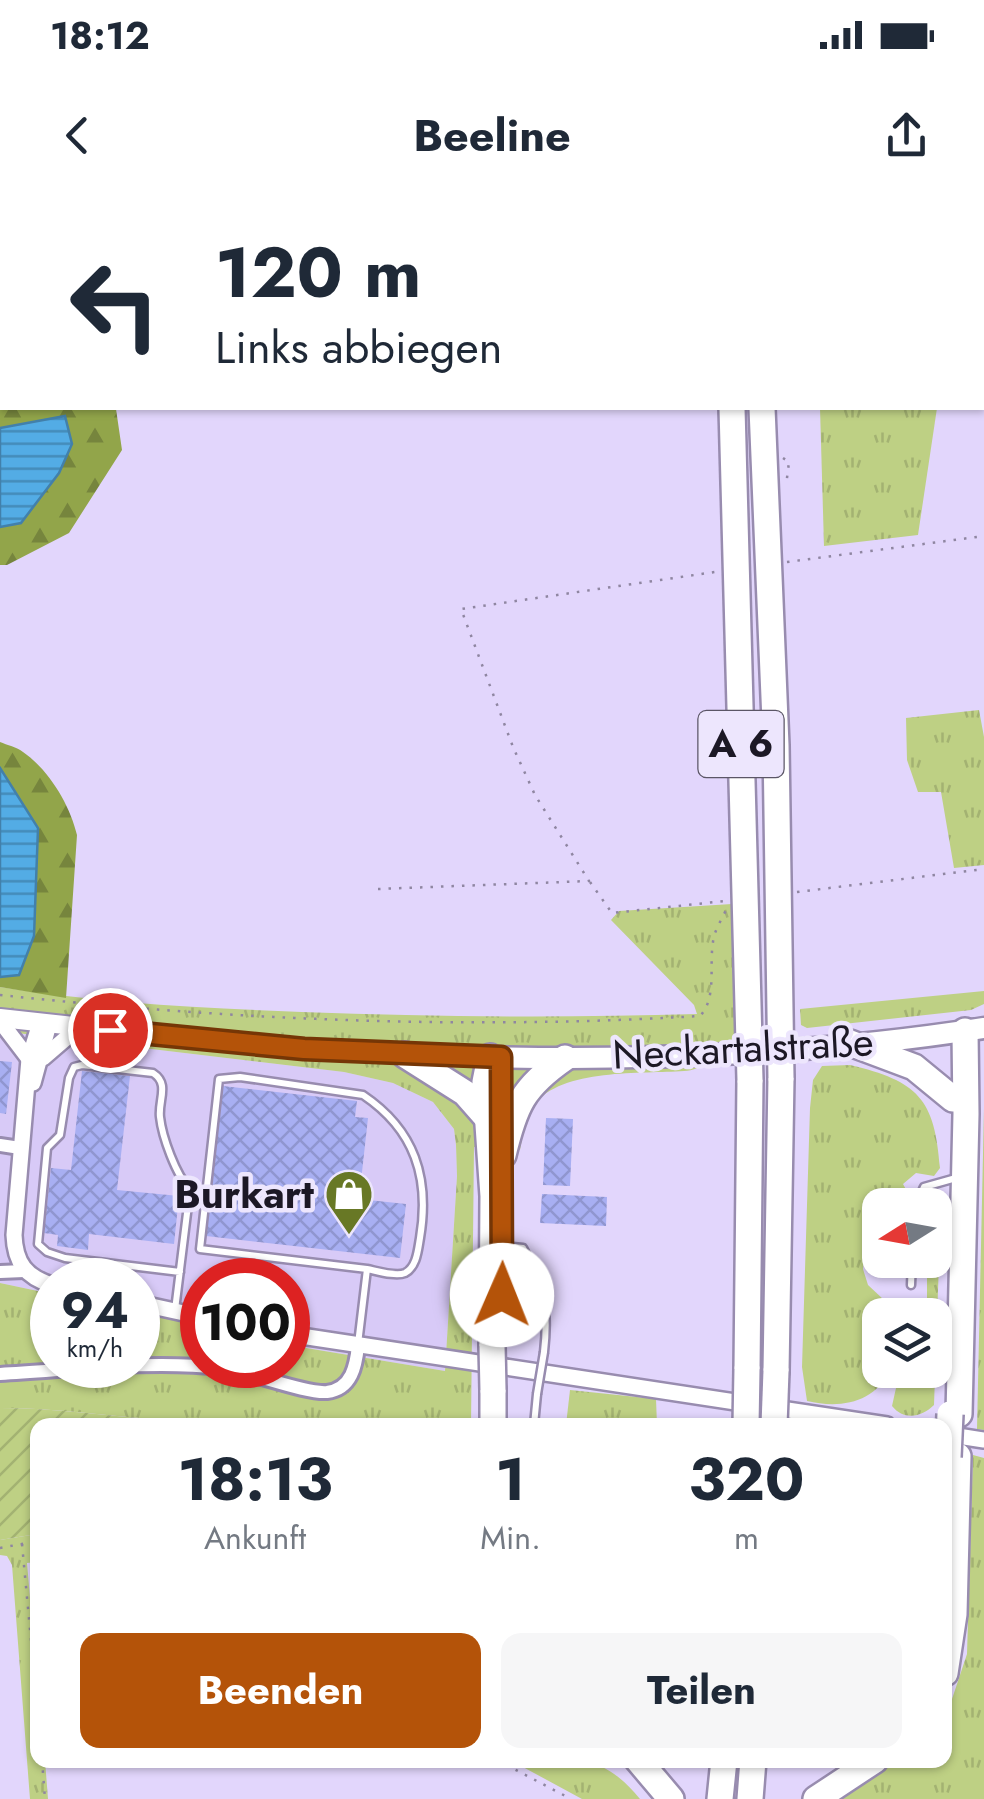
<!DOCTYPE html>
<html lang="de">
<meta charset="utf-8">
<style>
body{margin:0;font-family:Jost,sans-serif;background:#f6f6f7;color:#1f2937;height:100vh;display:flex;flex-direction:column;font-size:38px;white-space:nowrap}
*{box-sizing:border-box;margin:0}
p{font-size:32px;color:#747a83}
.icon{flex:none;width:55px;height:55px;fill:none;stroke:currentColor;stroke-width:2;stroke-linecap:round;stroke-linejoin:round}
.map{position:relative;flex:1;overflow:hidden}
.sheet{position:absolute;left:30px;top:1218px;width:922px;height:350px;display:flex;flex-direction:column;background:#fff;border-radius:20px;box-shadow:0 2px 8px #0004}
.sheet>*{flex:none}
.banner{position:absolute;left:0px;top:0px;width:985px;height:210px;box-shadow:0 2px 8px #0004;background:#fff;color:#1f2937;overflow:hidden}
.needle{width:65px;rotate:259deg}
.controls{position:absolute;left:862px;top:988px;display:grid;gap:20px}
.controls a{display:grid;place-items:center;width:90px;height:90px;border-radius:20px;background:#fff;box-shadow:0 2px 8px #0004;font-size:50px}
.speed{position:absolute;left:30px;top:1058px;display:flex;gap:20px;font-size:50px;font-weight:700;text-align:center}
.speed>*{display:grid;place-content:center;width:130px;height:130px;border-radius:50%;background:#fff;box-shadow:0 2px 8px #0004;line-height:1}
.speed small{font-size:25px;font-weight:400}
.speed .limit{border:15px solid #d22;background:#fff;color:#111}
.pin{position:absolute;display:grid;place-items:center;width:85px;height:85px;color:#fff;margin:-42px;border:5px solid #fff;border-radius:50%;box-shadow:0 2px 10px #0007}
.me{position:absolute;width:110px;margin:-55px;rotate:1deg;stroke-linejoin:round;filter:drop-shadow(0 0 8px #0008)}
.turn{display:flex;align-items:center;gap:35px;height:210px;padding:0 50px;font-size:45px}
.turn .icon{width:130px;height:130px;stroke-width:2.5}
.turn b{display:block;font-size:70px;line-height:85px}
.eta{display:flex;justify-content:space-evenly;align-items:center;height:170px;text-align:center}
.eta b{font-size:60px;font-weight:700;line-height:70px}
.button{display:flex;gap:20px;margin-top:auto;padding:20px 50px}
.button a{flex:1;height:115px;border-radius:20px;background:#b45309;color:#fff;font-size:40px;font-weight:700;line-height:115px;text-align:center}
.button a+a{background:#f6f6f7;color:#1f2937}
.status{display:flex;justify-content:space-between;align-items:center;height:70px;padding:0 50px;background:#fff;direction:ltr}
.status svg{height:28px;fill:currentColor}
header{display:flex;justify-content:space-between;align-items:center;height:130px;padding:0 50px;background:#fff;font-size:45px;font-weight:700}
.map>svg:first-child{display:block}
</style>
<div class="status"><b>18:12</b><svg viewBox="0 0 49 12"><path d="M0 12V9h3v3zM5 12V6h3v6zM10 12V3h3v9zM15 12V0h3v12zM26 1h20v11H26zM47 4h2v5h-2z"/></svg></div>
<header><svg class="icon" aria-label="back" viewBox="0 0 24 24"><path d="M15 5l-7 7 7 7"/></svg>Beeline<svg class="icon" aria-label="share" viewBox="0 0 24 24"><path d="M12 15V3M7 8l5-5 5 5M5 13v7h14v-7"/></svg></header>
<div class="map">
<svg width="984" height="1599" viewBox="0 0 984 1599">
<defs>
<pattern id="grass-tufts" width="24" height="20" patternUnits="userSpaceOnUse" patternTransform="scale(2.5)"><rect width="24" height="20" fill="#bed084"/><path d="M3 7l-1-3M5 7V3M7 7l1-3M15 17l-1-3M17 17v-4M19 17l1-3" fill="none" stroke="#a3b272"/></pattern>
<pattern id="forest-firs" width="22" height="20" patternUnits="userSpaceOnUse" patternTransform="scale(2.5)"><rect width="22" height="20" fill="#92a54a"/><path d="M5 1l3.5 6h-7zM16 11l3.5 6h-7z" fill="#76853d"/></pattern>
<pattern id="garden-furrows" width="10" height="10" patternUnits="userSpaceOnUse" patternTransform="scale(2.5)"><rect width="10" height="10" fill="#bed084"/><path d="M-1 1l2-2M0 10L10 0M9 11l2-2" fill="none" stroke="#a3b272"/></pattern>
<pattern id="water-rules" width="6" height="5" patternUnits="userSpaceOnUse" patternTransform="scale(2.5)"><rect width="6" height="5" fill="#53ace5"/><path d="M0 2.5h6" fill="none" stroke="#448bb9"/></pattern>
<pattern id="building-cross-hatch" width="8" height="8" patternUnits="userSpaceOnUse" patternTransform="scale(2.5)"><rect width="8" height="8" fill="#a8aff2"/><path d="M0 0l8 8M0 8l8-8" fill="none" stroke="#9096cf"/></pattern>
</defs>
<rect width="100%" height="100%" fill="#e2d6fc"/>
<polygon fill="#d8caf7" points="0,831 344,872 393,883 433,902 454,929 456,945 457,976 445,1171 288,1145 288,1080 202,1080 202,1127 138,1112 138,1080 52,1080 52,1094 0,1083"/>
<g fill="url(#grass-tufts)">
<polygon points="563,0 984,0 984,203 982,2"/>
<polygon points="820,208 937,208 918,335 824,346"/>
<polygon points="979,510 984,537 984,665 954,668 941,592 918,592 907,560 906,518"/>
<path d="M732,704l6,157c-10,1 -22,0 -32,3 -8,3 -12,7 -22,7 -41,3 -123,-3 -150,34 -9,13 -11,29 -14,45l-46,-3 -3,278h-247c-18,-8 -41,-3 -61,-5 -55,-4 -108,-12 -163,-12v-125l52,11v71h86v-53l64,15v38h86v-20l157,26 12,-195 -1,-31 -2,-16 -21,-27 -40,-19 -49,-11 -344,-41v-44c101,16 200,21 302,25 132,5 263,6 395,2l-3,-9 -83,-85 8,-9z"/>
<polygon points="984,791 984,804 971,810 807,828 801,825 800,809"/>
<path d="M850,865c68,16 85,34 90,103l-6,8 -18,-3 -13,11 6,11 -6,4 -28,-5 -4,8 -8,67 5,16 31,29 -19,1v55h10c-15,33 -50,39 -83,31l-5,-34 8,-259 3,-28 9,-14z"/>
<polygon points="984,908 984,1230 977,1229"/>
<path d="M926,991l10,1 5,12 -7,201c-12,12 -30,16 -42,1l8,-36h35v-55h-14l6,-14v-41h8v-55h-8z"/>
<polygon points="570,1190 656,1199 657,1225 566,1225"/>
<path d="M973,1255l11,3v341h-155c22,-15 46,-22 65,-39h51v-40l22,-66z"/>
<polygon points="37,1334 37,1362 27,1363 37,1479 38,1560 45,1560 48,1599 30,1599 12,1365 7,1356 0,1355 0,1340"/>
<path d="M510,1560c60,0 88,-12 130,39h-58z"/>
</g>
<g fill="url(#forest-firs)">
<polygon points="0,154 2,208 112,208 116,209 122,250 69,333 7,365 0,365 0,327 21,322 38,298 65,216 0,228"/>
<path d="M0,542c7,3 17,5 23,10 26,18 47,53 54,83l-11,163 -66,-11v-10l19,-2 15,-39 4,-108 -38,-60z"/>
</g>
<path fill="url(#garden-furrows)" d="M0,1208c55,0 108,8 163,12 20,2 43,-3 61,5h-186l-1,109 -37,6z"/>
<g fill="url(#water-rules)" stroke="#4280ab" stroke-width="2.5">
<polygon points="65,216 72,244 59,273 21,323 0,327 0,228"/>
<polygon points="0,568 38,628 34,736 19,775 0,777"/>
</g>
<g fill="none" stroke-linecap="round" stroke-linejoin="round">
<g stroke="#4280ab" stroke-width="4">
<polyline points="972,0 973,2"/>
<polyline points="982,14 984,16"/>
</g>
</g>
<g fill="url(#building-cross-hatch)">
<polygon points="0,861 12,862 6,914 0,913"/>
<polygon points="82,871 130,876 117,990 179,996 174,1044 89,1034 88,1050 57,1046 58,1035 44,1033 51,968 71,970"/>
<polygon points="223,886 357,901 355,917 368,918 359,999 406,1004 400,1058 206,1036"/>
<polygon points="546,918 573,919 570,986 543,985"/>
<polygon points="542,994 607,997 606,1026 540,1023"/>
</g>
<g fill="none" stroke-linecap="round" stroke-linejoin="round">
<g stroke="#988caf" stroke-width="11">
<g id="service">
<polyline points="916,1005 924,987 956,978"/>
<path d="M503,1046l20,2c21,39 26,60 21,104"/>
<polyline points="911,1085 912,1060"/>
<path d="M175,1110l15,-121c-14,-13 -28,-53 -30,-72 -2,-17 10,-33 -7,-44l-71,-8 -8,2 -5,11 -9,57 -13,13 -9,96 9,8 18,6 115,14"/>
<path d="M358,1144l9,-75c10,2 29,8 38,4 12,-6 13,-24 15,-35 10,-60 -5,-108 -57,-143l-123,-18 -21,2 -19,170 167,20"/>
<polyline points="534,1225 537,1194"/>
</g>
</g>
<g stroke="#988caf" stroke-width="18">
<g id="minor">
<polyline points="0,945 20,948"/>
<polyline points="0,1072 24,1071"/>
<path d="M0,1174c73,-4 149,-14 222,-6 28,4 84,26 105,24 25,-3 29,-27 31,-46"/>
</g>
</g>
<g stroke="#988caf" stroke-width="20">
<g id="tertiary">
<polyline points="0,821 29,859"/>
<path d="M40,823l-11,36 -15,176c1,28 12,42 38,50"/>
<polyline points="43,858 79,827"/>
<polyline points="33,883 49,824"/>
<polyline points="138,1103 202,1117"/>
<polyline points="288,1134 887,1225"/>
<polyline points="945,1234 984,1240"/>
</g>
</g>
<g stroke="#988caf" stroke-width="22">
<path id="secondary" d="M0,818c163,18 326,36 490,39"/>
</g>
<g stroke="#988caf" stroke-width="25">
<path id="primary" d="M490,857c161,4 336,-4 494,-29"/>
</g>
<g stroke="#988caf" stroke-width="30">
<g id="motorway">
<polyline points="725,0 725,2"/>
<polyline points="753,0 753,2"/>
<polyline points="850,843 914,867 953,899"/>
<polyline points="405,855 465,893 487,918"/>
<polyline points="490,857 485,882 493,996 492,1146"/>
<path d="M503,955c12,-50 20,-68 62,-97"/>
<polyline points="747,1169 750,880"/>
<polyline points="776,1171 781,878"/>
<polyline points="493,1190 493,1225"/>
<polyline points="959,1214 966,914 965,831"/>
<polyline points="945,1473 954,1414 958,1256"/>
<polyline points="638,1560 671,1599"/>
<polyline points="720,1599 724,1560"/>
<polyline points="750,1599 753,1560"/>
<polyline points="816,1599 875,1560"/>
</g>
</g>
<g stroke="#8f86a1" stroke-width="2.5" stroke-dasharray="2.5 8" stroke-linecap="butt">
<polyline points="550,0 554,2"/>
<polyline points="673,0 674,2"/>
<polyline points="796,0 796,2"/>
<polyline points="486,2 491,0"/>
<polyline points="0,30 2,31"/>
<polyline points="982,80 984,81"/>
<polyline points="783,258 789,262 786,286"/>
<polyline points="787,362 984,336"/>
<polyline points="590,682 612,713 725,701"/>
<polyline points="378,689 589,681 535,595 513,547 461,409 715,372"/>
<polyline points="797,692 984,669"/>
<path d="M0,795c232,25 467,35 700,21 17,-18 9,-50 13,-74 1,-11 8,-21 13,-32"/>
<polyline points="22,1344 38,1515"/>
<polyline points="0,1348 38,1341"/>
<polyline points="42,1560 45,1599"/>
<polyline points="497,1560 571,1599"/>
</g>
<use href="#service" stroke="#fff" stroke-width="6"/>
<use href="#minor" stroke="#fff" stroke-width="12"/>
<use href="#tertiary" stroke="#fff" stroke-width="15"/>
<use href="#secondary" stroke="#fff" stroke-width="18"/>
<use href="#primary" stroke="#fff" stroke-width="20"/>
<use href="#motorway" stroke="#fff" stroke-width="25"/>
<g stroke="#988caf" stroke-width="11" stroke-linecap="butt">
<polyline id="service-bridge" points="537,1194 544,1152"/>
</g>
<g stroke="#988caf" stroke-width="30" stroke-linecap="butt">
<g id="motorway-bridge">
<polyline points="732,208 750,880"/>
<polyline points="762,208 776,545 781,878"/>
<polyline points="492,1146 493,1190"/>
<polyline points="746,1225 747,1169"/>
<polyline points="774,1225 776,1171"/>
<polyline points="948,1257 950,1214"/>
</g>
</g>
<use href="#service-bridge" stroke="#fff" stroke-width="6"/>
<use href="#motorway-bridge" stroke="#fff" stroke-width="25"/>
</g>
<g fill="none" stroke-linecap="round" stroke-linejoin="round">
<g stroke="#753606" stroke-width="25">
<polyline id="route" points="110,830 304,849 501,857 502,1095"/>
</g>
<use href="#route" stroke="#b45309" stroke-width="18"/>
</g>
<defs>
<g id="shop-pin" transform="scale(2.5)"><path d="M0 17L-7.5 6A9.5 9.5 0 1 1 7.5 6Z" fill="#687825" stroke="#ede6fd"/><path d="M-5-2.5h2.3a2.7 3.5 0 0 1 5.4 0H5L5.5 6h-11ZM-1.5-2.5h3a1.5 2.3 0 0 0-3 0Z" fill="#fff"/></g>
</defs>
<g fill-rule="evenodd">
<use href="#shop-pin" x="349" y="994"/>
</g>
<g text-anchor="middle" stroke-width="9" stroke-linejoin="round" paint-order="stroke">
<rect fill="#ede6fd" stroke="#5b5666" stroke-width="2.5" x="698.5" y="511" width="85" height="66" rx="8"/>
<g font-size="38" font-weight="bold" fill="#1c1825">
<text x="741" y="557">A 6</text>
</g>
<g font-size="40" fill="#1c1825" stroke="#ede6fd">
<text transform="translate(743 848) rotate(-3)" y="14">Neckartalstraße</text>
</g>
<g font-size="40" font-weight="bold" fill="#1c1825" stroke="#ede6fd" text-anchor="end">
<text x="314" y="1008">Burkart</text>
</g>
</g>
</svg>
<div class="controls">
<a><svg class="needle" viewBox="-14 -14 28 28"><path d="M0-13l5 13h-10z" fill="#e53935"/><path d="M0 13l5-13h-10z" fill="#747a83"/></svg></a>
<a><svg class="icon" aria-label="layers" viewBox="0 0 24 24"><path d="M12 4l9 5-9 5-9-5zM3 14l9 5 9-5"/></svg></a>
</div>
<div class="speed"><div>94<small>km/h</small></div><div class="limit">100</div></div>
<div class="pin" style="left:110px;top:830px;background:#d93025"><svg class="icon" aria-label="arrive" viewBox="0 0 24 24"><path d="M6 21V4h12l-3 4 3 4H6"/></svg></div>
<svg class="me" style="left:502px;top:1095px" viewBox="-20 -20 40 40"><circle r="19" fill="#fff"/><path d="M0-13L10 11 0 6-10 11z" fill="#b45309"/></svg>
<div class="banner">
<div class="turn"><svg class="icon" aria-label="left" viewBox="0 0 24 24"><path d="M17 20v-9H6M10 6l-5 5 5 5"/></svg><div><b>120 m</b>Links abbiegen</div></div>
</div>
<section class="sheet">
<div class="eta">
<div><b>18:13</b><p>Ankunft</p></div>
<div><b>1</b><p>Min.</p></div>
<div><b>320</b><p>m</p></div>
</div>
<div class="button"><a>Beenden</a><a>Teilen</a></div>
</section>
</div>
